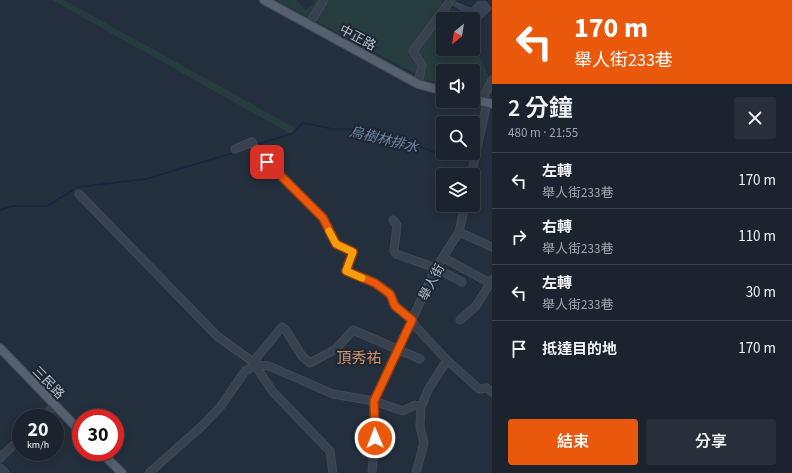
<!DOCTYPE html>
<html lang="zh-TW">
<meta charset="utf-8">
<style>
body{margin:0;font-family:"Source Sans 3","Noto Sans TC",sans-serif;background:#282f3a;color:#f1f3f6;height:100vh;display:flex;flex-direction:column;font-size:15px;white-space:nowrap}
*{box-sizing:border-box;margin:0}
p{font-size:13px;color:#a0a4aa}
.icon{flex:none;width:22px;height:22px;fill:none;stroke:currentColor;stroke-width:2;stroke-linecap:round;stroke-linejoin:round}
.map{position:relative;flex:1;overflow:hidden}
.sheet{display:flex;flex-direction:column;background:#1b232e;width:300px}
.sheet>*{flex:none}
.hud{background:#ea580c;color:#fff;overflow:hidden}
.needle{width:26px;rotate:210deg}
.tools{position:absolute;left:436px;top:12px;display:grid;gap:8px}
.tools a{display:grid;place-items:center;width:44px;height:44px;border-radius:4px;background:#1b232e;box-shadow:0 2px 10px #0003,0 0 0 1px #39404a;font-size:20px}
.speed{position:absolute;left:12px;top:409px;display:flex;gap:8px;font-size:20px;font-weight:700;text-align:center}
.speed>*{display:grid;place-content:center;width:52px;height:52px;border-radius:50%;background:#1b232e;box-shadow:0 2px 10px #0003,0 0 0 1px #39404a;line-height:1}
.speed small{font-size:10px;font-weight:400}
.speed .limit{border:6px solid #d22;background:#fff;color:#111}
.pin{position:absolute;display:grid;place-items:center;width:34px;height:34px;color:#fff;margin:-17px;border-radius:8px;box-shadow:0 2px 6px #0006}
.me{position:absolute;width:44px;margin:-22px;rotate:359deg;stroke-linejoin:round;filter:drop-shadow(0 0 3px #0008)}
.turn{display:flex;align-items:center;gap:14px;height:84px;padding:0 16px;font-size:18px}
.turn .icon{width:52px;height:52px;stroke-width:2.5}
.turn b{display:block;font-size:28px;line-height:34px}
.round{display:grid;place-items:center;flex:none;width:42px;height:42px;border-radius:4px;background:#282f3a}
.summary{display:flex;align-items:center;justify-content:space-between;height:68px;padding:0 16px}
h1{font-size:24px;font-weight:600;line-height:30px}
.primary-button{display:flex;gap:8px;margin-top:auto;padding:8px 16px}
.primary-button a{flex:1;height:46px;border-radius:4px;background:#ea580c;color:#fff;font-size:16px;font-weight:600;line-height:46px;text-align:center}
.primary-button a+a{background:#282f3a;color:#f1f3f6}
ul{padding:0;list-style:none}
li{display:flex;align-items:center;gap:12px;height:56px;padding:0 16px;border-top:1px solid #39404a}
li div{flex:1}
li b{display:block;font-size:15px}
li em{font-style:normal}
main{display:flex;flex:1;min-height:0}
.map>svg:first-child{display:block}
</style>
<main>
<div class="map">
<svg width="492" height="473" viewBox="0 0 492 473">
<rect width="100%" height="100%" fill="#242f3e"/>
<g fill="#263c3f">
<polygon points="52,0 64,0 297,129 291,134"/>
<polygon points="276,0 297,0 305,10 312,6 315,0 442,0 440,2 460,13 463,19 443,19 443,49 473,49 473,42 489,77 490,98 473,93 473,71 443,71 443,85 427,80"/>
</g>
<g fill="none" stroke-linecap="round" stroke-linejoin="round">
<g stroke="#17263c" stroke-width="1.5">
<polyline points="258,144 291,134 303,123 333,129 355,129 414,144 438,154 443,153"/>
<polyline points="243,149 250,147"/>
<polyline points="78,187 146,179 236,152"/>
<polyline points="0,210 12,206 47,206 73,190"/>
</g>
</g>
<polygon fill="#364354" stroke="#1f2835" points="478,0 486,0 492,7 492,10 473,28 473,19 468,19 462,12 452,6 456,1 471,7"/>
<g fill="none" stroke-linecap="round" stroke-linejoin="round">
<g stroke="#414a57" stroke-width="9">
<g id="minor">
<polyline points="309,24 324,0"/>
<polyline points="418,84 422,65 413,51 451,0"/>
<polyline points="481,102 492,80"/>
<polyline points="235,149 252,142 256,150 323,218 336,244 353,252 346,271 375,283 390,294 395,305 412,320 416,327 447,360 429,388 421,407 420,427 424,443 416,473"/>
<polyline points="471,175 487,103"/>
<polyline points="79,194 217,336 253,362 273,392 330,451 333,473"/>
<polyline points="393,220 397,225 394,251 396,254 436,268 462,282"/>
<polyline points="459,232 492,247"/>
<polyline points="444,258 490,283"/>
<polyline points="460,320 476,306 492,280"/>
<polyline points="447,360 479,389 487,388 492,392"/>
<polyline points="253,362 282,327 285,329 302,356 310,363 336,349 353,330 420,359"/>
<polyline points="42,418 55,405"/>
<polyline points="0,458 21,438"/>
<polyline points="0,468 5,473"/>
<polyline points="149,473 203,425 221,406 245,371 256,365 269,366 333,394 374,401 403,411 415,405 421,407"/>
<polyline points="372,473 375,438 374,401 436,268 459,232 465,205"/>
</g>
</g>
<g stroke="#414a57" stroke-width="10">
<g id="major">
<polyline points="264,0 418,84 443,91"/>
<polyline points="473,99 492,104"/>
<polyline points="0,348 81,432"/>
<polyline points="101,452 122,473"/>
</g>
</g>
<use href="#minor" stroke="#38414e" stroke-width="7"/>
<use href="#major" stroke="#56606e" stroke-width="8"/>
</g>
<g fill="none" stroke-linecap="round" stroke-linejoin="round">
<g stroke="#983908" stroke-width="10">
<polyline id="route" points="267,162 323,218 336,244 353,252 346,271 375,283 390,294 395,306 412,320 374,401 375,438"/>
</g>
<use href="#route" stroke="#ea580c" stroke-width="7"/>
<polyline stroke="#f59e0b" stroke-width="7" points="329,231 336,244 353,252 346,271 362,278"/>
</g>
<g text-anchor="middle" stroke-width="4" stroke-linejoin="round" paint-order="stroke">
<g font-size="13" fill="#b4bcc9" stroke="#1d2633">
<text transform="translate(358 37) rotate(28)" y="5">中正路</text>
<text transform="translate(431 282) rotate(-62)" y="5">舉人街</text>
<text transform="translate(49 382) rotate(46)" y="5">三民路</text>
</g>
<g font-size="14" font-style="italic" fill="#6d86a8" stroke="#1d2633">
<text transform="translate(384 139) rotate(14)" y="5">烏樹林排水</text>
</g>
<g font-size="15" fill="#d59563" stroke="#1d2633">
<text x="359" y="363">頂秀祐</text>
</g>
</g>
</svg>
<div class="tools">
<a><svg class="needle" viewBox="-14 -14 28 28"><path d="M0-13l5 13h-10z" fill="#e53935"/><path d="M0 13l5-13h-10z" fill="#a0a4aa"/></svg></a>
<a><svg class="icon" aria-label="sound" viewBox="0 0 24 24"><path d="M4 9h4l5-4v14l-5-4H4zM17 9q2 3 0 6"/></svg></a>
<a><svg class="icon" aria-label="search" viewBox="0 0 24 24"><circle cx="10" cy="10" r="6"/><path d="M15 15l6 6"/></svg></a>
<a><svg class="icon" aria-label="layers" viewBox="0 0 24 24"><path d="M12 4l9 5-9 5-9-5zM3 14l9 5 9-5"/></svg></a>
</div>
<div class="speed"><div>20<small>km/h</small></div><div class="limit">30</div></div>
<div class="pin" style="left:267px;top:162px;background:#d93025"><svg class="icon" aria-label="arrive" viewBox="0 0 24 24"><path d="M6 21V4h12l-3 4 3 4H6"/></svg></div>
<svg class="me" style="left:375px;top:438px" viewBox="-20 -20 40 40"><circle r="17" fill="#ea580c" stroke="#fff" stroke-width="3"/><path d="M0-11L8 9 0 5-8 9z" fill="#fff"/></svg>
</div>
<section class="sheet">
<div class="hud">
<div class="turn"><svg class="icon" aria-label="left" viewBox="0 0 24 24"><path d="M17 20v-9H6M10 6l-5 5 5 5"/></svg><div><b>170 m</b>舉人街233巷</div></div>
</div>
<div class="summary"><div><h1>2 分鐘</h1><p>480 m · 21:55</p></div><a class="round"><svg class="icon" aria-label="close" viewBox="0 0 24 24"><path d="M6 6l12 12M18 6L6 18"/></svg></a></div>
<ul>
<li><svg class="icon" aria-label="left" viewBox="0 0 24 24"><path d="M17 20v-9H6M10 6l-5 5 5 5"/></svg><div><b>左轉</b><p>舉人街233巷</p></div><em>170 m</em></li>
<li><svg class="icon" aria-label="right" viewBox="0 0 24 24"><path d="M7 20v-9h11M14 6l5 5-5 5"/></svg><div><b>右轉</b><p>舉人街233巷</p></div><em>110 m</em></li>
<li><svg class="icon" aria-label="left" viewBox="0 0 24 24"><path d="M17 20v-9H6M10 6l-5 5 5 5"/></svg><div><b>左轉</b><p>舉人街233巷</p></div><em>30 m</em></li>
<li><svg class="icon" aria-label="arrive" viewBox="0 0 24 24"><path d="M6 21V4h12l-3 4 3 4H6"/></svg><div><b>抵達目的地</b></div><em>170 m</em></li>
</ul>
<div class="primary-button"><a>結束</a><a>分享</a></div>
</section>
</main>
